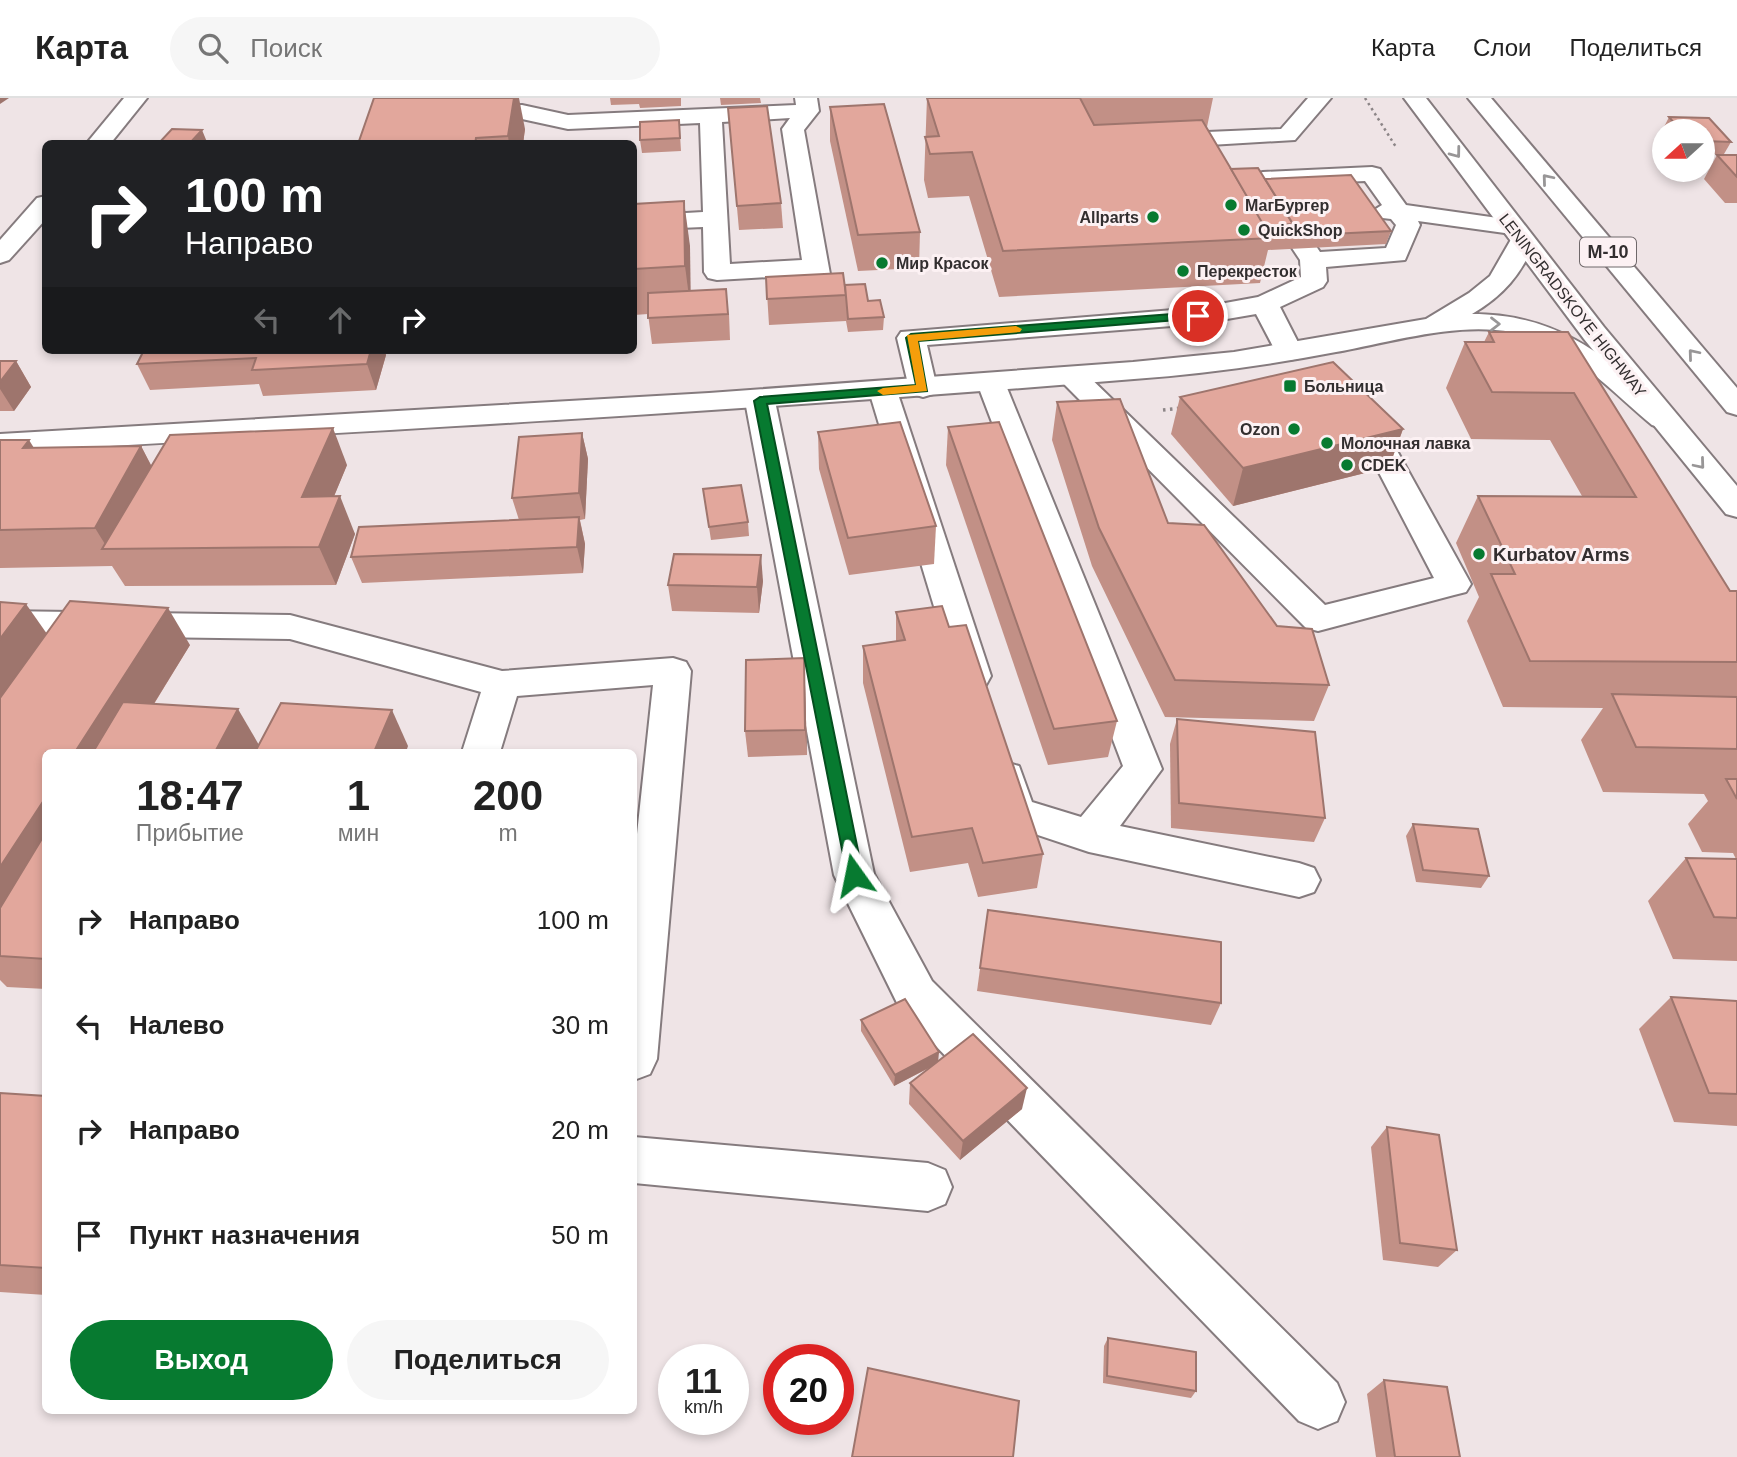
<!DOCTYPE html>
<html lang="ru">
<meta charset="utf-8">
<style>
body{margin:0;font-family:Arial,sans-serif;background:#f6f6f6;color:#222;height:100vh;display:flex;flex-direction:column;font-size:26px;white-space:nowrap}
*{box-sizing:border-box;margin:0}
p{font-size:23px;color:#767676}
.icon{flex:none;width:38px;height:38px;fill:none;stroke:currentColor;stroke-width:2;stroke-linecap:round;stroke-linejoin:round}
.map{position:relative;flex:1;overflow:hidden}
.drawer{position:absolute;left:42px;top:651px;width:595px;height:665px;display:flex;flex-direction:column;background:#fff;border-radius:10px;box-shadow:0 4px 10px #0003}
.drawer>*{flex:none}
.hud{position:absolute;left:42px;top:42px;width:595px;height:214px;border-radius:10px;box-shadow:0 4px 10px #0003;background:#202124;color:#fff;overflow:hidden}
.needle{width:46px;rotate:249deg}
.buttons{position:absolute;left:1652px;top:21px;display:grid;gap:14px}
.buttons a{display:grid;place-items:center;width:63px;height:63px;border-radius:50%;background:#fff;box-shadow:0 4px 10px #0003;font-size:35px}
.speed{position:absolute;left:658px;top:1246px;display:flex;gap:14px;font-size:35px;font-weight:700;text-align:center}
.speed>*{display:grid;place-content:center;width:91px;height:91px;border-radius:50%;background:#fff;box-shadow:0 4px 10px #0003;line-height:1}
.speed small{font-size:18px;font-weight:400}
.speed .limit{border:10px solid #d22;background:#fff;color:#111}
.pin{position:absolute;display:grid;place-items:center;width:60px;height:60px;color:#fff;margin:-30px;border:4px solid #fff;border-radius:50%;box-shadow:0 2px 7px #0007}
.me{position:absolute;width:77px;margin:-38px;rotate:348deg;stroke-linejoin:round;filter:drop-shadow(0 0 5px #0008)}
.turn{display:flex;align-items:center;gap:24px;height:147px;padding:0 28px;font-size:32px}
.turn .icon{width:91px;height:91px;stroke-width:2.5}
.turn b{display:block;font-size:49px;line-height:60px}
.lanes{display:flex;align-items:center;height:66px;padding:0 28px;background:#0003;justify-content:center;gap:35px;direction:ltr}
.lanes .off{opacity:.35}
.eta{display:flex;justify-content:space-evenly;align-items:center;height:119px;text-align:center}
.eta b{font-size:42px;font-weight:700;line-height:49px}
.button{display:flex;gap:14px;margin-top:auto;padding:14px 28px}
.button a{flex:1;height:80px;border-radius:42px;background:#077a30;color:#fff;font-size:28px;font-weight:700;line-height:80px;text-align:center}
.button a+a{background:#f6f6f6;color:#222}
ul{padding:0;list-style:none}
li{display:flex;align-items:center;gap:21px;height:105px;padding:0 28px}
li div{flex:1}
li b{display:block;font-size:26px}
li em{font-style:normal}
header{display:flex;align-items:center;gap:42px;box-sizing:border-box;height:98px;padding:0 35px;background:#fff;border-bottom:2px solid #e0e0e0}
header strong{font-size:33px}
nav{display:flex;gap:38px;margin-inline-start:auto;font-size:24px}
.search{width:490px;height:63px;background:#f6f6f6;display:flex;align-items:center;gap:18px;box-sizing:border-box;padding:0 24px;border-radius:38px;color:#767676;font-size:26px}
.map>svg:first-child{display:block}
</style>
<header>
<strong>Карта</strong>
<div class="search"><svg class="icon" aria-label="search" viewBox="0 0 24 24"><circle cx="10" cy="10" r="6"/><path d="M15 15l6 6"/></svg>Поиск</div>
<nav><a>Карта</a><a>Слои</a><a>Поделиться</a></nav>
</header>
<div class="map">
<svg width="1737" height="1359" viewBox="0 0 1737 1359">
<rect width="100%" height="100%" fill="#efe4e6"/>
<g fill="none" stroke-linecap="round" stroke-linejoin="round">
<g stroke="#857b7e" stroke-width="4">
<g id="minor">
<polygon points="124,0 147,0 110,46 86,46"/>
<path d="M795,0h22l2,13 -15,19 28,155 -4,6h-18l-6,-16 -87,5 -9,-2 -4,-6 -1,-45 -69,3v-14l69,-4 -3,-89 -132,6 -46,-10 -54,2 -11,-7 11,-7 54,-2 46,10 228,-10zM790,20l-8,11 20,131 -72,4 -8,-142z"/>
<polygon points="1308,0 1331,0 1295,42 1160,50 1149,43 1160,36 1281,31"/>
<polygon points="1372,69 1380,71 1406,107 1512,122 1521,124 1524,129 1521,134 1512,136 1418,123 1420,127 1405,162 1326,169 1327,183 1323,189 1280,209 1303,254 1299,260 1289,262 1279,260 1256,216 1198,226 927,247 937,290 933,296 923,299 913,296 909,290 897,240 901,234 1198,210 1258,199 1301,179 1300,162 1292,150 1296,145 1314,145 1320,154 1386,150 1396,127 1391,121 1374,119 1371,114 1382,107 1365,83 1279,87 1282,93 1278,98 1262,98 1251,81 1255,76 1263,74"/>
<polygon points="46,98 46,121 9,162 0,165 0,142 37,100"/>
<polygon points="1072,269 1082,272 1325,507 1434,480 1350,319 1355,313 1365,310 1375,313 1471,486 1466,494 1454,497 1318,533 1306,530 1062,284 1058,278 1062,272"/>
<polygon points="991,276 1001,279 1005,285 1162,671 1120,728 1299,765 1314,770 1320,782 1314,794 1299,799 1089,754 1002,725 986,679 991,668 1005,664 1019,668 1032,704 1081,719 1123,668 977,285 981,279"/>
<polygon points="883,284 893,287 897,293 991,578 986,587 973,591 960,587 955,578 869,293 873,287"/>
<polygon points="760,294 770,297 775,303 874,776 932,883 1337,1285 1345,1304 1337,1323 1318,1331 1299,1323 900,911 834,777 745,303 750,297"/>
<polygon points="0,513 290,517 502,573 673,560 686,564 691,573 657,961 650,976 634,982 634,764 653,587 517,598 500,654 462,654 481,594 290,541 0,537"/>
<polygon points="634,1039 928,1065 945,1072 952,1089 945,1106 928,1113 634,1085"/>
</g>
</g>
<g stroke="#857b7e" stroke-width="4">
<path id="major" d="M1522,135l9,3 4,5c-13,33 -32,55 -63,73 89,0 136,45 200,99l5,6 -5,6 -10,3 -10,-3c-41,-34 -85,-84 -140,-93 -58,-10 -119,10 -176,20 -67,13 -134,22 -202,27 -377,31 -756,52 -1134,73v-18l709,-41 424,-31 101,-10 192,-33 43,-26 21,-17 23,-40z"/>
</g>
<g stroke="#857b7e" stroke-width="4">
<g id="highway">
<polygon points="1404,0 1426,0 1604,229 1737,388 1737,419 1726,416 1584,241"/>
<polygon points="1468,0 1491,0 1737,290 1737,317 1727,314"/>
</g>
</g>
<polyline stroke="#8c8587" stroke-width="2.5" stroke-dasharray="2.5 3.5" stroke-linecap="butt" points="1365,0 1396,49"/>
<polyline stroke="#8c8587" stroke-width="3.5" stroke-dasharray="2.5 4.5" stroke-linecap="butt" points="1163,312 1182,310"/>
<use href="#minor" fill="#fff" fill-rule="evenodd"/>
<use href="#major" fill="#fff" fill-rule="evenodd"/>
<use href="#highway" fill="#fff" fill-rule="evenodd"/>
</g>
<g fill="#c29086">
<polygon points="610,0 681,0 681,8 640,10 639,6 611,7"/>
<polygon points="720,0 760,0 761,5 721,7"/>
<polygon points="927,0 1213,0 1207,29 1206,29 1231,71 1265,81 1391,133 1386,146 1268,152 1260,185 999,199 969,98 928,100 924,82"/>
<polygon points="830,9 920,134 919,170 858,173 830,43"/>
<polygon points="728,10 781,105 783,130 739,132"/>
<polygon points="1669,19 1731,44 1724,56 1703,56 1703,33 1665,33 1663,31"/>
<polygon points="679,22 681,53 642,55 640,42"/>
<polygon points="525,31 523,46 358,46"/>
<polygon points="1717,57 1737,57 1737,105 1725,105 1704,81"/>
<polygon points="634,106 690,148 690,193 729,216 730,242 652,246 648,216 634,217"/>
<polygon points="766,179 845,187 868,203 884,219 883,232 848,234 846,223 769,227"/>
<polygon points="1489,234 1568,234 1730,493 1737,493 1737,863 1673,861 1648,803 1686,760 1736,761 1733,755 1702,754 1688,726 1708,703 1704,696 1603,694 1581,642 1603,610 1503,609 1467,523 1479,499 1456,445 1478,398 1582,398 1550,342 1471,341 1446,290 1465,244 1484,244"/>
<polygon points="144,252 384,252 386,257 376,292 263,298 259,286 150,292 137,266"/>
<polygon points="0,263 16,263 31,289 14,313 0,313"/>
<polygon points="1180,299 1403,331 1389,369 1233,408 1171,336"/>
<polygon points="1057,304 1168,425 1329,587 1314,623 1165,619 1092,468 1052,342"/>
<polygon points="948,329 1117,623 1108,659 1048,667 946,367"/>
<polygon points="818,334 936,428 934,466 849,477 819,371"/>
<polygon points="582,335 588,361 585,421 580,422 585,446 583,475 362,485 351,459 519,422 512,400"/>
<polygon points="0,342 34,350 141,348 151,368 347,367 334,398 355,436 336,487 125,488 112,468 0,470"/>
<polygon points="705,404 748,424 749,438 711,442"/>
<polygon points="763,483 759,515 672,513 668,487"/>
<polygon points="0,504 47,536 190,547 154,606 259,647 408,648 46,654 46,891 7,889 0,882"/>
<polygon points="896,514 949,529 1043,756 1037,790 978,799 968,765 910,774 863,585 863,548 896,544"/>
<polygon points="805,586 807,657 748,659 745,633"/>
<polygon points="1177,621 1325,720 1314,744 1171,730 1170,646"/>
<polygon points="1413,726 1489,778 1481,790 1416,784 1406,738"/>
<polygon points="988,812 1221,905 1211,927 977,893"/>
<polygon points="1671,899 1737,903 1737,1028 1674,1024 1639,931"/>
<polygon points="861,922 938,963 1022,1011 960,1062 909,1006 910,985 931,969 894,988 861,933"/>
<polygon points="0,995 46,998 46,1197 0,1194"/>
<polygon points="1387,1029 1457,1152 1438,1169 1383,1162 1371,1049"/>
<polygon points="1108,1240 1196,1293 1191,1300 1103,1285 1104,1248"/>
<polygon points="1384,1282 1460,1359 1376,1359 1367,1296"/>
</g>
<g fill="#9e756d">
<polygon points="0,0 9,0 0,6"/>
<polygon points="514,0 519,0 525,31 523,46 509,46 508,38"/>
<polygon points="202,32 207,44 206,46 189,46"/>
<polygon points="684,103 690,148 691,214 685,168"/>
<polygon points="371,252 384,252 386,257 376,292 367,266"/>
<polygon points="16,263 31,289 14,313 0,291 0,284"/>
<polygon points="333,330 347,367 318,437 302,399"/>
<polygon points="1403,331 1389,369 1233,408 1243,370"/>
<polygon points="582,335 588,361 585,421 579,395"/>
<polygon points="29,342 52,379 23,350"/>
<polygon points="141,348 161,386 108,451 95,430"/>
<polygon points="340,398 355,436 336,487 319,449"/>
<polygon points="579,419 585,446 583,475 577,449"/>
<polygon points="761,457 763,483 759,515 757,489"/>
<polygon points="26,506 59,553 0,639 0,541"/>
<polygon points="168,510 190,547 124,654 75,654"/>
<polygon points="804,560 805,586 807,657 805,632"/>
<polygon points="238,611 259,647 255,654 215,654"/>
<polygon points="392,612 408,648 406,654 374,654"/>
<polygon points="46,699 46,782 0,850 0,769"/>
<polygon points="939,954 938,965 894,988 895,977"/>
<polygon points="1027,990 1022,1011 960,1062 963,1043"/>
</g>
<g fill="#e2a79c" stroke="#9e756d" stroke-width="2">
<polygon points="374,0 514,0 508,38 476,40 475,46 358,46"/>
<polygon points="927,0 1080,0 1094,27 1202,22 1272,140 1003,153 972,54 930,56 925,39 939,38"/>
<polygon points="884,6 920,134 858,137 830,9"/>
<polygon points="767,8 781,105 737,108 728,10"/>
<polygon points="1669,19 1709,20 1731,44 1703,43 1703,33 1681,33"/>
<polygon points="679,22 680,40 640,42 640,24"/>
<polygon points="172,31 202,32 189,46 158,46"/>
<polygon points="1717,57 1737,57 1737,79"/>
<polygon points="1258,70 1293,126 1264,128 1231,71"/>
<polygon points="1351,77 1391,133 1290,138 1293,126 1265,81"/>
<polygon points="684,103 685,168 634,171 634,106"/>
<polygon points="843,175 846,197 767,201 766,179"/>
<polygon points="865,186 868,203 880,202 884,219 848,221 845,187"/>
<polygon points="726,191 728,216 648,220 648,195"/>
<polygon points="1489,234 1568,234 1730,493 1737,493 1737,564 1530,563 1491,476 1515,476 1478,398 1636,399 1574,295 1492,294 1465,244 1494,244"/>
<polygon points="144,252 371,252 367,266 252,272 256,260 137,266"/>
<polygon points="0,263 16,263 0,284"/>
<polygon points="1333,264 1403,331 1243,370 1180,299"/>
<polygon points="1120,301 1168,425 1204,427 1277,528 1312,531 1329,587 1175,582 1099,430 1057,304"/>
<polygon points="900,324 936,428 848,440 818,334"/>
<polygon points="999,324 1117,623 1054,631 948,329"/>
<polygon points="333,330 302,399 340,398 319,449 102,451 170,337"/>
<polygon points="582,335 579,395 512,400 519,339"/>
<polygon points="0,342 29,342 23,350 141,348 95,430 0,432"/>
<polygon points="741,387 748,424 709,429 703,391"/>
<polygon points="579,419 577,449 351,459 359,429"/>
<polygon points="674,456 761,457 757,489 668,487"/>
<polygon points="70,503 168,510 75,654 46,654 46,699 0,769 0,600"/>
<polygon points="0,504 26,506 0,541"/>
<polygon points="942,508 949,529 966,527 1043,756 983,765 972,730 912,739 863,548 905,542 896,514"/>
<polygon points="804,560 805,632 745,633 746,562"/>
<polygon points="1612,596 1737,599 1737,651 1636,649"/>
<polygon points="123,604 238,611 215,654 93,654"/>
<polygon points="281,605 392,612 374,654 255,654"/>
<polygon points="1177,621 1315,634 1325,720 1179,705"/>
<polygon points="1726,681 1737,681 1737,701"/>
<polygon points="1413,726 1478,731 1489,778 1423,772"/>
<polygon points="46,734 46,861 0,858 0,810"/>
<polygon points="1686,760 1737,761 1737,820 1714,819"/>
<polygon points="988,812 1221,844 1221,905 980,870"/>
<polygon points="1671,899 1737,903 1737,996 1709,995"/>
<polygon points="905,901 939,954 895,977 861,922"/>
<polygon points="973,936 1027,990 963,1043 910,985"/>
<polygon points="0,995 46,998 46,1170 0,1167"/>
<polygon points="1387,1029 1439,1037 1457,1152 1400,1145"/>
<polygon points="1108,1240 1196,1254 1196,1293 1107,1278"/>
<polygon points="868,1270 1019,1303 1013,1359 852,1359"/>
<polygon points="1384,1282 1447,1289 1460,1359 1395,1359"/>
</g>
<defs><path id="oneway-chevron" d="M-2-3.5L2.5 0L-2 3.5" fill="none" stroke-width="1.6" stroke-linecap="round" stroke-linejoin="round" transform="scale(1.75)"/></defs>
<g stroke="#989697">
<use href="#oneway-chevron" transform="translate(1456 55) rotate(53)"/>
<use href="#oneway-chevron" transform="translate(1547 81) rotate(-130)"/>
<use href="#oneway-chevron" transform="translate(1495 226)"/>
<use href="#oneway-chevron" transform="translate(1693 256) rotate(-130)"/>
<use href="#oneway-chevron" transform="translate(1700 366) rotate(50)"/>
</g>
<polygon fill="#077a30" stroke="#054f1f" stroke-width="2" points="1198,214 1204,218 1202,220 918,243 927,293 767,306 863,777 854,784 848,782 754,303 760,299 916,287 906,240 911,236"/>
<polygon fill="#f59e0b" points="1016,228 1022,231 1020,234 918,243 927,293 883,297 877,293 883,290 916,287 907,237"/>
<g fill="#077a30" stroke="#fcf1f3" stroke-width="2.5">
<circle cx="1231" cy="107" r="7"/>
<circle cx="1153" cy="119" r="7"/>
<circle cx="1244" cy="132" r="7"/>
<circle cx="882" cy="165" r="7"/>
<circle cx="1183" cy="173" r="7"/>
<rect x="1283" y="281" width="14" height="14" rx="3.5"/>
<circle cx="1294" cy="331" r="7"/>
<circle cx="1327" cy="345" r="7"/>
<circle cx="1347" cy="367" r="7"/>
<circle cx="1479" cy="456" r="7"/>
</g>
<g text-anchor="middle" stroke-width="6" stroke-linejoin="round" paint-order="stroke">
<g font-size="16" font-weight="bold" fill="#322e2f" stroke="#fcf1f3" text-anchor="start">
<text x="1245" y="113">МагБургер</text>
<text x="1139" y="125" text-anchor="end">Allparts</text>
<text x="1258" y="138">QuickShop</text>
<text x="896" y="171">Мир Красок</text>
<text x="1197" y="179">Перекресток</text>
<text x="1304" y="294">Больница</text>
<text x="1280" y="337" text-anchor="end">Ozon</text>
<text x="1341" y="351">Молочная лавка</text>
<text x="1361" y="373">CDEK</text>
</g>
<g font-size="16" fill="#322e2f" stroke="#fcf1f3">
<text transform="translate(1573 207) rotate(52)" y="6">LENINGRADSKOYE HIGHWAY</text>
</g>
<rect fill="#fcf1f3" stroke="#6f686a" stroke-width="2" x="1580" y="139.5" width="56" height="29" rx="5"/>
<g font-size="18" font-weight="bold" fill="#322e2f">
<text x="1608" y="160">М-10</text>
</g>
<g font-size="19" font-weight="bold" fill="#322e2f" stroke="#fcf1f3" text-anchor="start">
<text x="1493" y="463">Kurbatov Arms</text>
</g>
</g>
</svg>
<div class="buttons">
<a><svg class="needle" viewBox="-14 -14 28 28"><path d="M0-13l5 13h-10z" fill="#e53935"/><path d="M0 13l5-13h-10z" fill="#767676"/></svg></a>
</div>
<div class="speed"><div>11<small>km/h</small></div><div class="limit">20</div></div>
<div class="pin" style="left:1198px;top:218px;background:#d93025"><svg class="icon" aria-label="arrive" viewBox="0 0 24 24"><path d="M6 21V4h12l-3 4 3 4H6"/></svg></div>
<svg class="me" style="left:854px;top:777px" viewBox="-20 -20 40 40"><path d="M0-17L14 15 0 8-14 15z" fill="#077a30" stroke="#fff" stroke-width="4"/></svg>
<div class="hud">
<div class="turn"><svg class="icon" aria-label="right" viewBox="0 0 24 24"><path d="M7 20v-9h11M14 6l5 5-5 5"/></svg><div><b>100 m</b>Направо</div></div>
<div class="lanes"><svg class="icon off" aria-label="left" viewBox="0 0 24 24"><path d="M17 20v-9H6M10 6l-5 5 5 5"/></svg><svg class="icon off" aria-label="ahead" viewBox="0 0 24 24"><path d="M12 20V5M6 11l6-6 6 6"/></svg><svg class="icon" aria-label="right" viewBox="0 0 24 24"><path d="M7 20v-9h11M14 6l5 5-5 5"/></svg></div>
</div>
<section class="drawer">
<div class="eta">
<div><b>18:47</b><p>Прибытие</p></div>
<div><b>1</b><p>мин</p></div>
<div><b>200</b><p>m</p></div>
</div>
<ul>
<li><svg class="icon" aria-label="right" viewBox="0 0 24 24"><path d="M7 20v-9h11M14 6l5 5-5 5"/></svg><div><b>Направо</b></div><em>100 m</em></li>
<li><svg class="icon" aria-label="left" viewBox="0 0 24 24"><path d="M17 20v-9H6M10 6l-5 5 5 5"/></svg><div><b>Налево</b></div><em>30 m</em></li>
<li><svg class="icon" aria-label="right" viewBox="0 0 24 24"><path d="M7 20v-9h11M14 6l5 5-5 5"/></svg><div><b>Направо</b></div><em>20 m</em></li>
<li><svg class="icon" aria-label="arrive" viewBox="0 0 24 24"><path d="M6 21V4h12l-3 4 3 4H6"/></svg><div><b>Пункт назначения</b></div><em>50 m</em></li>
</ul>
<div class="button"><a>Выход</a><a>Поделиться</a></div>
</section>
</div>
